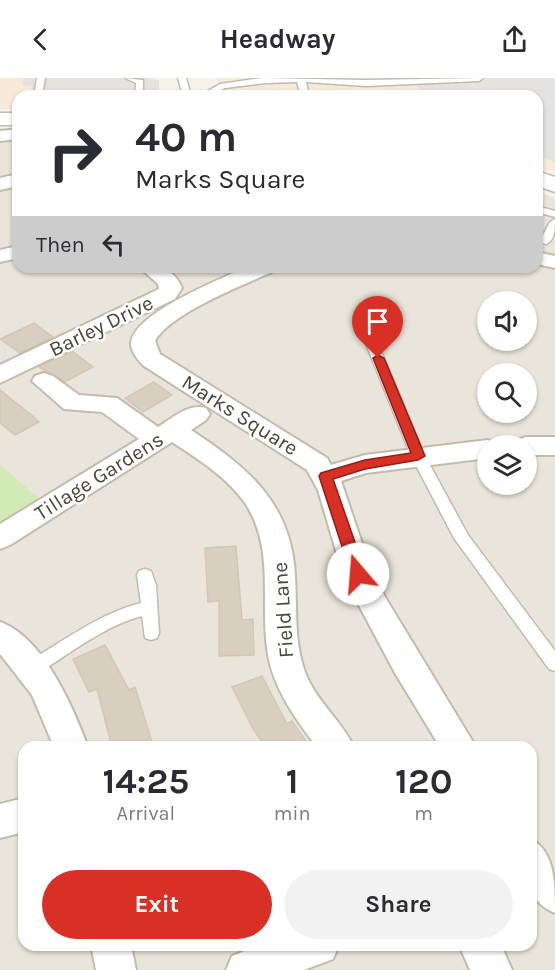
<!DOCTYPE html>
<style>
body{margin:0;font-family:Karla,sans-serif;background:#f2f2f3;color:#2b2b33;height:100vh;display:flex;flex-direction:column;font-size:22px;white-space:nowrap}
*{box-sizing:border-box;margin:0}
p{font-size:20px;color:#7c7c81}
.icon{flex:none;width:33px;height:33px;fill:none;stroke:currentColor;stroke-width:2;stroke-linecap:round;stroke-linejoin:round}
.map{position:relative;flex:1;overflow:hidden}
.sheet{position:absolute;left:18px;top:663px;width:519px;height:210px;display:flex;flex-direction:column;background:#fff;border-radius:18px;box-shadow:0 2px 4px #0004}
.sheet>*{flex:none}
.hud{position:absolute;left:12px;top:12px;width:531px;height:183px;border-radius:18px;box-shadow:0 2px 4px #0004;background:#fff;color:#2b2b33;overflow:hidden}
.tools{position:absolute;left:477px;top:213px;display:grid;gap:12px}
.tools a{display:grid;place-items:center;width:60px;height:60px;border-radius:50%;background:#fff;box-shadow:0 2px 4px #0004;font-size:30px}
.pin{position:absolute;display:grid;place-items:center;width:51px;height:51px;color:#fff;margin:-62px -26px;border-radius:50% 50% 50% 0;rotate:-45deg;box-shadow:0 0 6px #0007}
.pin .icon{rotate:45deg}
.me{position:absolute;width:66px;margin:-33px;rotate:342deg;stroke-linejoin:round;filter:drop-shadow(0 0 4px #0008)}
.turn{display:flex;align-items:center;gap:21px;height:126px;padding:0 24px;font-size:27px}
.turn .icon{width:78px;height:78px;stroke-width:2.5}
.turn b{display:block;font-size:42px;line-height:51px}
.then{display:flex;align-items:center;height:57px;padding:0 24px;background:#0003;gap:12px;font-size:22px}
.eta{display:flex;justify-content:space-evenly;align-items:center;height:102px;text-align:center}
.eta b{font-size:36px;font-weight:700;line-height:42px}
.cta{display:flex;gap:12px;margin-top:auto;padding:12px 24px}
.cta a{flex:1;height:69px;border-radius:36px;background:#d93025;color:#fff;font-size:24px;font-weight:700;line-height:69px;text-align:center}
.cta a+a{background:#f2f2f3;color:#2b2b33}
header{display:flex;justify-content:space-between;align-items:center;height:78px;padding:0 24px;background:#fff;font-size:27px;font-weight:700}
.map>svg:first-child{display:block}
</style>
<header><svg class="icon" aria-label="back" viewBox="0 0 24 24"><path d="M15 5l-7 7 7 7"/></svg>Headway<svg class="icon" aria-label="share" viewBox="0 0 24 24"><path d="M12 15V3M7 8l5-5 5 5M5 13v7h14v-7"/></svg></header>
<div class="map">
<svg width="555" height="892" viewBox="0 0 555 892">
<rect width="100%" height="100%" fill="#f6f3ec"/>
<path fill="#eae5da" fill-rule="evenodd" d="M18,52v137h519v-76l18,7v772h-555v-838zM488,224h38v38h-38zM488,296h38v38h-38zM488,368h38v38h-38zM24,669h507v198h-507z"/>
<g fill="#f7ead8">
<polygon points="0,0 156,0 159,18 18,18 18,31 0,31"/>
<polygon points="217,0 555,0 555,94 537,90 537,18 221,18"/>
</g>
<polygon fill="#d2eab5" points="0,387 49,429 0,458"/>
<g fill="#e5e3e0">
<polygon points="23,0 152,0 150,2 159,2 159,18 31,18 32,8 22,8"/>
<polygon points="456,0 555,0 555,84 537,78 537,18 413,18 411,13 420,12 414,3"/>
</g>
<g fill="#d8cfc1" stroke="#d3c7b4" stroke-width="1.5">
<polygon points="34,245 53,259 20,275 0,261"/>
<polygon points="72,273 93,289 65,304 39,289"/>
<polygon points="154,304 172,317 143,334 125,320"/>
<polygon points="0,312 34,339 39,344 15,357 0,345"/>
<polygon points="236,468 242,542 253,541 254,577 219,578 219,523 208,524 205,470"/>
<polygon points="105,567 129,612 135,609 152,664 135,669 112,669 97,611 89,614 73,581"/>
<polygon points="262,598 287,646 292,643 310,669 265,669 252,649 232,609"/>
</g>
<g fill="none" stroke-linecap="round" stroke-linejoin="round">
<g stroke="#c2bbae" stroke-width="3">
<g id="service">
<polygon points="37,0 45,0 42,18 34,18"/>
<polygon points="125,0 143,2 143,18 135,18 136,5"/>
<polygon points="178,0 186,0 191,18 183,18"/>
<polygon points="262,0 366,2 483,0 479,3 366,8 306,4 309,18 301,18 297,4 266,5 225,10 208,18 204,15 220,6"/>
<polygon points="537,128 555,133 555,139 537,134"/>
<path d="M555,141c0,9 0,22 -9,25l-4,-1 -2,-2 10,-19z"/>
<polygon points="370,257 376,261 425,378 468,457 555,573 555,593 549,591 454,460 411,378 364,261"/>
<path d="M145,491l6,2 5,14 3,48 -2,5 -6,2 -6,-2 -3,-22c-38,10 -71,37 -104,57l-6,2 -6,-2 -3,-5 3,-5c38,-22 72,-49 115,-60l-4,-28 2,-4z"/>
</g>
</g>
<g stroke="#c2bbae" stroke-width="4">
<g id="minor">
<polygon points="18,51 18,61 0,63 0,53"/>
<polygon points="18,96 18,108 0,112 0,100"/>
<polygon points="18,168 18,180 0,184 0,172"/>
<polygon points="537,174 555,178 555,190 537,186"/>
<path d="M139,189c20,0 34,0 43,21l-7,11 -175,84v-18l159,-76 -1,-5z"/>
<path d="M247,189h28l-3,5c-29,13 -103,42 -117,69l5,13 167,104 4,7 34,-10 123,-15 11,6h-11v12l-122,15 -25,8 27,80 17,36 91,150h-36l-45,-74 -40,-75 -16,-37 -21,-71 -11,-20 -163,-104c-5,-5 -14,-15 -13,-24 5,-30 90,-63 116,-75z"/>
<path d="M44,295l9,3 26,19 38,3 41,29c15,-9 30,-24 48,-19l4,6 -4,6 -15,10c56,37 100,72 104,145 2,31 -1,62 8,91 9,32 37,52 51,81h-37c-21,-27 -43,-58 -49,-92 -9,-51 8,-106 -23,-152 -18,-26 -47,-44 -73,-61l-162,103 -10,4v-25l139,-85 -37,-27 -38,-3 -32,-28 3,-5z"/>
<polygon points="526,359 555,359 555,377 526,377 526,368 513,368 517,362"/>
<path d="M0,544c43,15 73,85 88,125h-34l-22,-52 -32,-41z"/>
<polygon points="24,720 24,754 0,760 0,726"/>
<path d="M531,761c24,13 24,44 24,74 -33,-13 -24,-44 -24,-74z"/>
<polygon points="91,867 131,867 136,892 96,892"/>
<polygon points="260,867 339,867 333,881 304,892 226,892 232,878"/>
<polygon points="459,867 501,867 512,892 470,892"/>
</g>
</g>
<g stroke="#c2bbae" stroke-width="3">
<g id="tertiary">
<rect x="0" y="35" width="18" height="12"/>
<polygon points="537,93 555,99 555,114 537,108"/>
</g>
</g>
<use href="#service" fill="#fff" fill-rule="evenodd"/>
<use href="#minor" fill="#fff" fill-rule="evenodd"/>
<use href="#tertiary" fill="#fff" fill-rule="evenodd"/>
</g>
<polygon fill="#d93025" stroke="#8d1f18" stroke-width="1.5" points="378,277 384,280 425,378 418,382 365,391 333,401 366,496 358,501 351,496 319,398 321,395 365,382 411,375 373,280"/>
<g text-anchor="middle" stroke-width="5" stroke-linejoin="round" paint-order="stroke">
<g font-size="21" fill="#4b4439" stroke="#fff">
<text transform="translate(101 248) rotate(-26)" y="7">Barley Drive</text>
<text transform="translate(240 337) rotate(32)" y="7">Marks Square</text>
<text transform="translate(99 398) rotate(-32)" y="7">Tillage Gardens</text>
<text transform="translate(283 532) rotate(-94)" y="7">Field Lane</text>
</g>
</g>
</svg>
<div class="tools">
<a><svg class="icon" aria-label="sound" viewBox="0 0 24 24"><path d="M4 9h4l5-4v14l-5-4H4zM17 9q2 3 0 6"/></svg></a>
<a><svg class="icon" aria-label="search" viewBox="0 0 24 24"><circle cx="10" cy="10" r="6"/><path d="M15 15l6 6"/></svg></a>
<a><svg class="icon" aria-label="layers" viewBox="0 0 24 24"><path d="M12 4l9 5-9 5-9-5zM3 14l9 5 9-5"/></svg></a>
</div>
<div class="pin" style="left:378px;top:280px;background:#d93025"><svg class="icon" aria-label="arrive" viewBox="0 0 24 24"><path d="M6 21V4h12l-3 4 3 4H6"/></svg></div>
<svg class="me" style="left:358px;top:496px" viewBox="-20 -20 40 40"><circle r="19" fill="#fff"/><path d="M0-13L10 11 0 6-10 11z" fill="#d93025"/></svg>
<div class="hud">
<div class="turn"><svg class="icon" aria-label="right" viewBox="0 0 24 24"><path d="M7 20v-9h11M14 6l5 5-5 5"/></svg><div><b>40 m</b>Marks Square</div></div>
<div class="then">Then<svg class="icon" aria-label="left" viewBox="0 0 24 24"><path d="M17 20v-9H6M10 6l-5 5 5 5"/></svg></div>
</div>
<section class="sheet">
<div class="eta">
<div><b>14:25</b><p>Arrival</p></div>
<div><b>1</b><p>min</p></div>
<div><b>120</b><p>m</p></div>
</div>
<div class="cta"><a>Exit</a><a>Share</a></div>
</section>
</div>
